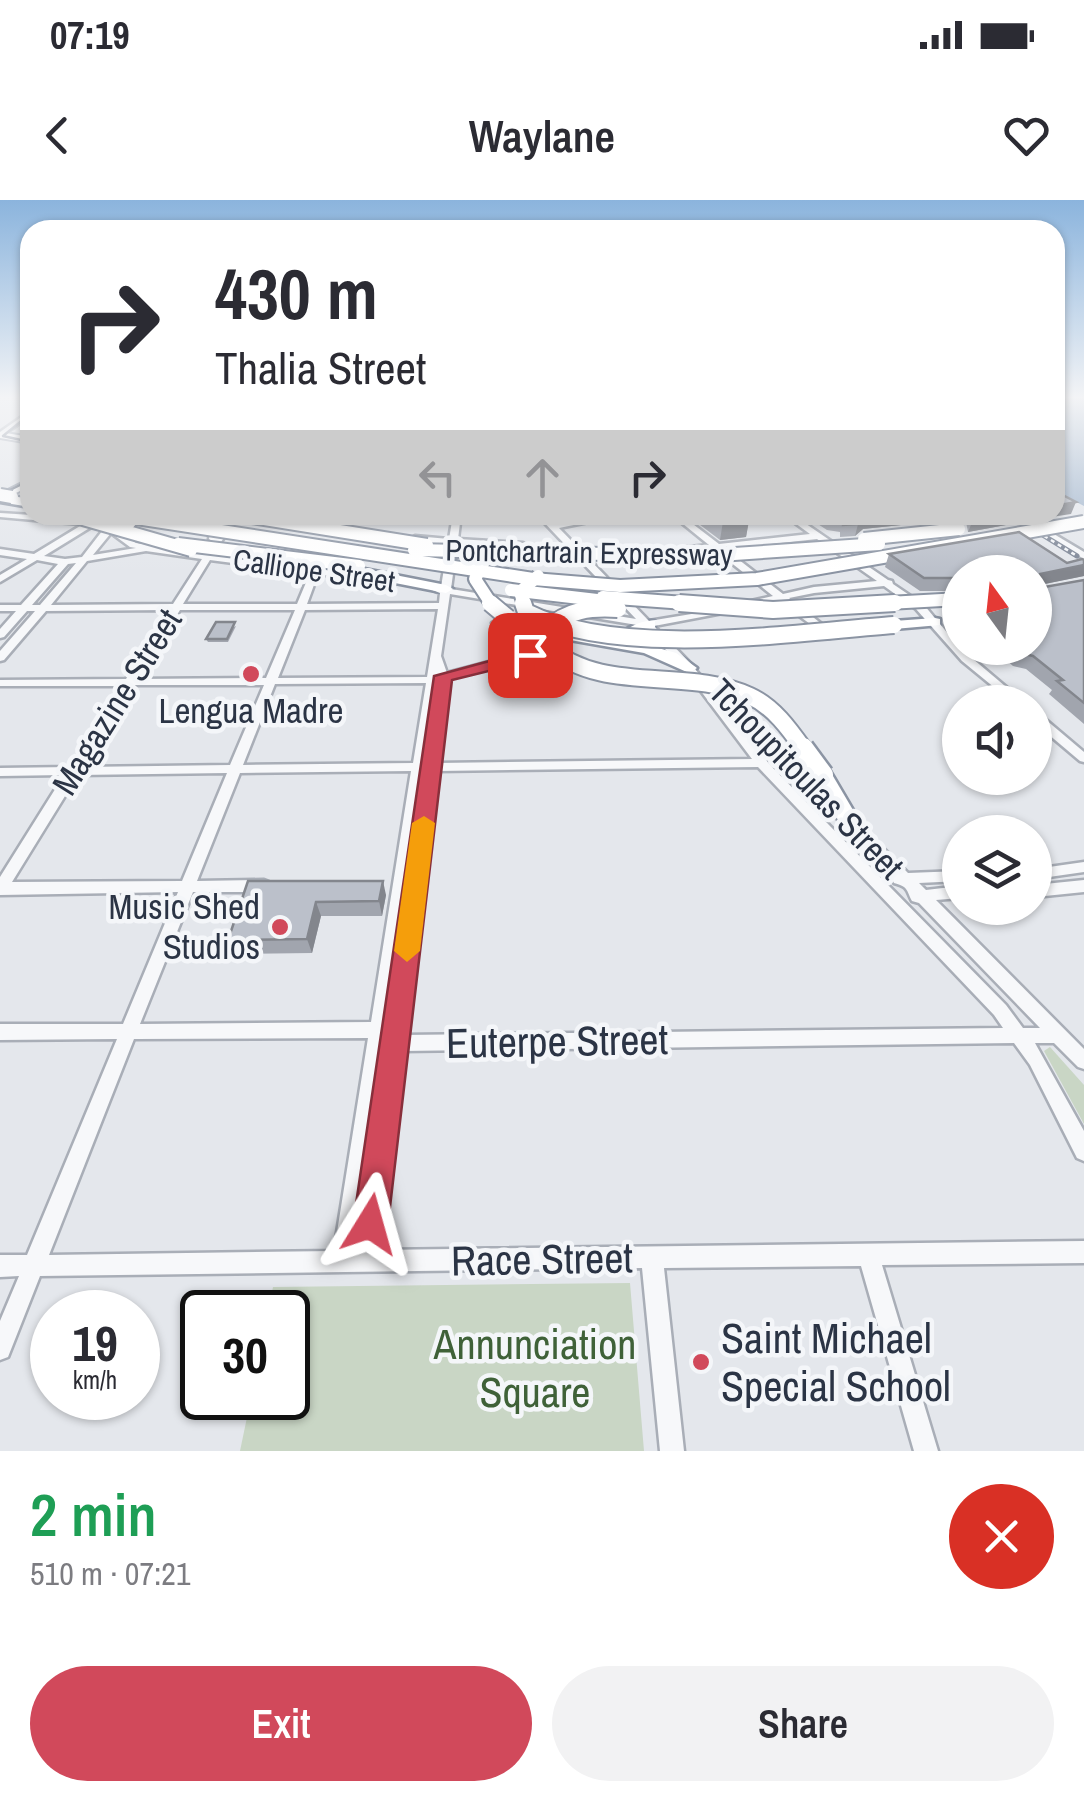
<!DOCTYPE html>
<meta charset="utf-8">
<style>
body{margin:0;font-family:"Archivo Narrow",sans-serif;background:#f2f2f3;color:#2b2b33;height:100vh;display:flex;flex-direction:column;font-size:38px;white-space:nowrap}
*{box-sizing:border-box;margin:0}
p{font-size:32px;color:#7c7c81}
.icon{flex:none;width:55px;height:55px;fill:none;stroke:currentColor;stroke-width:2;stroke-linecap:round;stroke-linejoin:round}
.map{position:relative;height:1251px;overflow:hidden}
.details{display:flex;flex-direction:column;background:#fff;flex:1}
.details>*{flex:none}
.guide{position:absolute;left:20px;top:20px;width:1045px;height:305px;border-radius:30px;box-shadow:0 2px 8px #0004;background:#fff;color:#2b2b33;overflow:hidden}
.needle{width:65px;rotate:345deg}
.tools{position:absolute;left:942px;top:355px;display:grid;gap:20px}
.tools a{display:grid;place-items:center;width:110px;height:110px;border-radius:50%;background:#fff;box-shadow:0 2px 8px #0004;font-size:50px}
.speed{position:absolute;left:30px;top:1090px;display:flex;gap:20px;font-size:50px;font-weight:700;text-align:center}
.speed>*{display:grid;place-content:center;width:130px;height:130px;border-radius:50%;background:#fff;box-shadow:0 2px 8px #0004;line-height:1}
.speed small{font-size:25px;font-weight:400}
.speed .limit{border:5px solid #111;border-radius:15px;background:#fff;color:#111}
.pin{position:absolute;display:grid;place-items:center;width:85px;height:85px;color:#fff;margin:-42px;border-radius:20px;box-shadow:0 5px 15px #0006}
.me{position:absolute;width:110px;margin:-55px;rotate:8deg;stroke-linejoin:round;filter:drop-shadow(0 0 8px #0008)}
.turn{display:flex;align-items:center;gap:35px;height:210px;padding:0 30px;font-size:45px}
.turn .icon{width:130px;height:130px;stroke-width:2.5}
.turn b{display:block;font-size:70px;line-height:85px}
.lanes{display:flex;align-items:center;height:95px;padding:0 30px;background:#0003;justify-content:center;gap:50px;direction:ltr}
.lanes .off{opacity:.35}
.round{display:grid;place-items:center;flex:none;width:105px;height:105px;border-radius:52px;background:#f2f2f3}
.summary{display:flex;align-items:center;justify-content:space-between;height:170px;padding:0 30px}
h1{font-size:60px;font-weight:600;line-height:75px;color:#1e9e55}
.primary-button{display:flex;gap:20px;margin-top:auto;padding:20px 30px}
.primary-button a{flex:1;height:115px;border-radius:60px;background:#d1495b;color:#fff;font-size:40px;font-weight:600;line-height:115px;text-align:center}
.primary-button a+a{background:#f2f2f3;color:#2b2b33}
.status{display:flex;justify-content:space-between;align-items:center;height:70px;padding:0 50px;background:#fff;direction:ltr}
.status svg{height:28px;fill:currentColor}
header{display:flex;justify-content:space-between;align-items:center;height:130px;padding:0 30px;background:#fff;font-size:45px;font-weight:600}
.map>svg:first-child{display:block}
</style>
<div class="status"><b>07:19</b><svg viewBox="0 0 49 12"><path d="M0 12V9h3v3zM5 12V6h3v6zM10 12V3h3v9zM15 12V0h3v12zM26 1h20v11H26zM47 4h2v5h-2z"/></svg></div>
<header><svg class="icon" aria-label="back" viewBox="0 0 24 24"><path d="M15 5l-7 7 7 7"/></svg>Waylane<svg class="icon" aria-label="heart" viewBox="0 0 24 24"><path d="M12 20l-8-8c-3-5 5-10 8-4 3-6 11-1 8 4z"/></svg></header>
<div class="map">
<svg width="1084" height="1251" viewBox="0 0 1084 1251">
<rect width="100%" height="100%" fill="#e4e7ec"/>
<g fill="#c9d6c5">
<polygon points="1050,847 1084,885 1084,924 1044,851"/>
<polygon points="630,1083 644,1251 240,1251 251,1198 288,1198 288,1112 268,1112 273,1087"/>
</g>
<polygon fill="#9fb4cc" points="1055,196 1084,196 1084,306 1055,291"/>
<g fill="none" stroke-linecap="round" stroke-linejoin="round">
<g stroke="#a9aeb7" stroke-width="5">
<g id="minor">
<polygon points="30,211 30,216 0,237 0,232"/>
<polygon points="0,313 79,318 83,321 79,324 0,317"/>
<path d="M212,315h8l-2,19 12,-19h8l-25,40 99,13 4,-2 5,3 54,7 5,3 -5,3 -57,-8 -11,30 132,-1 1,-10 -10,-4 5,-3 6,1 7,-43 -33,-2 -4,-3 4,-3 34,3 4,-24h8l-3,24 65,4 4,3 -4,3 -66,-5 -6,45 185,30 -99,-104h9l9,9 50,-9h18l-64,13 90,93 79,-13v4l-74,14 39,40 14,19 1,-4h8l192,192 52,-2v10l-41,2 7,7 34,-4v12l-24,2 148,149v20l-6,-2 -24,-24h-19l49,88v30l-7,-3 -47,-93 -16,-22 -611,8 -25,199 706,-9v22l-202,2 56,186h-24l-53,-185 -197,2 20,183h-24l-18,-183 -602,8 -32,81 -8,3v-39l19,-45 -19,1v-22h27l90,-216 -117,1v-16h123l55,-132 -178,3v-18l64,-102 -64,1v-8l70,-1 52,-81h-122v-6l126,-1 43,-69 -123,1 -42,49 -4,1v-10l35,-40h-8l-23,26 -4,1v-9l16,-18h-16v-6h21l37,-41 -21,-4 -37,22v-7l27,-16 -27,-4v-6l34,5 56,-34h6v4l-52,32 21,3 17,-2 24,-31 10,-7 4,3 -5,6 21,15 69,11 8,-12 -4,-3zM111,333l19,14 6,1 -43,7zM146,351l56,8 -29,45 -122,1 36,-44zM210,360l100,13 -13,31h-114zM76,363l-36,42h-8l36,-41zM450,394l193,32 42,44 67,89 -314,4 10,-84 86,-22 1,-2 -19,-27 -19,-8 -5,3 1,2 15,7 15,21 -76,20 -6,-17zM438,409l-11,68 -149,1 27,-68zM180,410h115l-29,68 -129,1zM426,483l-13,80 -170,2 32,-81zM133,485h131l-34,80 -147,2zM708,486l185,190 -1,3 2,4c15,4 12,7 18,18l7,2 121,125h-17l-17,-23 -236,-240zM758,567l236,248 9,13 -599,7 33,-264zM411,571l-40,251 -231,2 53,-132h71l5,-2 2,-4 -2,-4 -5,-2 -67,1 43,-108zM227,573l-45,108 -170,1 66,-107zM417,620l-29,207h-1zM368,838l-34,213 -285,4 85,-216zM385,845l-28,206h-2z"/>
<polygon points="332,315 340,315 335,325 332,326 328,323"/>
<path d="M672,315h9l38,29 91,-10 -26,-19h9l95,65 4,1 1,3 31,21 36,43 64,54h-12l-50,-41 -46,-52 -32,-23 -70,7 -25,5 44,35v4l-4,1 -50,-37 -37,6v-4l31,-7 -58,-46 -38,3 -1,-2 4,-3 29,-3zM817,339l60,42 -63,6 -31,7 -58,-45z"/>
<polygon points="1012,315 1022,315 1084,352 1084,359"/>
<polygon points="1035,513 1039,514 1084,552 1084,562 1080,561 1035,523"/>
<polygon points="1084,662 1084,672 1035,679 1035,669"/>
<polygon points="1084,680 1084,692 1035,697 1035,685"/>
</g>
</g>
<g stroke="#a3abb8" stroke-width="4">
<g id="major">
<polygon points="0,232 30,237 30,243 0,238"/>
<polygon points="30,279 30,286 0,301 0,294"/>
</g>
</g>
<g stroke="#8b94a3" stroke-width="5">
<g id="highway">
<polygon points="0,294 30,299 30,307 0,302"/>
<polygon points="334,363 446,385 453,389 446,393 329,370 327,367"/>
<path d="M508,414c24,7 78,27 102,22 16,-4 28,-17 45,-15v6l-29,12 50,14 21,15 -8,5 -45,-20 -91,-16 -50,-16v-6z"/>
<polygon points="935,418 940,419 940,425 894,429 887,425 894,421"/>
<polygon points="823,569 830,571 863,627 860,632 853,634 846,632 814,575"/>
</g>
</g>
<use href="#minor" fill="#f7f8fa" fill-rule="evenodd"/>
<use href="#major" fill="#fff" fill-rule="evenodd"/>
<use href="#highway" fill="#fff" fill-rule="evenodd"/>
<g stroke="#7d8696" stroke-width="2.5">
<polyline points="30,214 3,236 30,242"/>
<polyline points="0,295 30,280"/>
</g>
<g stroke="#7d8696" stroke-width="5">
<polyline id="rail" points="1010,315 1077,356"/>
</g>
<use href="#rail" stroke="#f4f6f9" stroke-width="2.5" stroke-dasharray="4" stroke-linecap="butt"/>
<g stroke="#8b94a3" stroke-width="16" stroke-linecap="butt">
<g id="highway-bridge-far2">
<polyline points="0,295 12,297"/>
<polyline points="69,315 191,350"/>
<polyline points="88,315 130,322"/>
<polyline points="117,315 533,379 620,386 757,379 1084,322"/>
<polyline points="239,315 427,345"/>
<polyline points="864,339 959,329"/>
<polyline points="178,344 359,366"/>
<polyline points="414,350 705,356 879,344"/>
<polyline points="484,361 475,379 492,405"/>
<polyline points="511,390 597,400"/>
<polyline points="603,397 712,405"/>
<polyline points="524,405 520,392 538,376"/>
<polyline points="852,405 960,399"/>
</g>
</g>
<g stroke="#8b94a3" stroke-width="20" stroke-linecap="butt">
<g id="highway-bridge-far1">
<polyline points="490,403 508,418"/>
<path d="M523,403l3,9c94,47 264,21 368,13"/>
<polyline points="679,403 773,410 895,403"/>
<path d="M618,409c-27,-2 -51,1 -71,20v17c56,50 139,20 203,50 24,11 40,34 55,55"/>
</g>
</g>
<g stroke="#8b94a3" stroke-width="25" stroke-linecap="butt">
<polyline id="highway-bridge" points="803,548 823,575"/>
</g>
<use href="#highway-bridge-far2" stroke="#fff" stroke-width="12"/>
<use href="#highway-bridge-far1" stroke="#fff" stroke-width="16"/>
<use href="#highway-bridge" stroke="#fff" stroke-width="20"/>
</g>
<g fill="#a1a5ae">
<polygon points="687,315 750,315 746,337 720,340"/>
<polygon points="807,315 1011,315 1006,325 968,332 966,322 958,319 863,329 855,336 840,337 840,332 827,330 807,317"/>
<polygon points="889,354 1084,376 1039,385 1039,388 1084,380 1084,524 1049,494 1052,490 1026,469 1013,466 993,448 1035,448 1035,372 960,372 960,391 920,391 885,367"/>
<polygon points="960,395 960,419 955,420 943,410 948,397"/>
<polygon points="236,426 228,442 208,442 206,439"/>
<polygon points="248,681 386,695 382,716 321,716 312,753 234,754 228,740"/>
</g>
<g fill="#83868d">
<polygon points="1076,302 1071,314 1045,318 1047,315 1055,315 1055,306"/>
<polygon points="724,315 750,315 746,337 720,340"/>
<polygon points="887,315 959,315 958,319 863,329 855,336 858,324 866,317"/>
<polygon points="1003,315 1011,315 1006,325 968,332 973,320"/>
<polygon points="1084,365 1084,376 1035,386 1040,374"/>
<polygon points="960,407 960,419 955,420"/>
<polygon points="383,681 386,695 382,716 379,701"/>
<polygon points="316,702 321,716 312,753 307,739"/>
</g>
<g fill="#bbc0ca" stroke="#83868d" stroke-width="2.5">
<polygon points="1055,291 1076,302 1055,306"/>
<polygon points="825,315 887,315 866,317 858,324 843,325 843,320 830,318"/>
<polygon points="972,315 1003,315 973,320"/>
<polygon points="1019,332 1067,363 1082,359 1084,360 1084,365 1040,374 1039,388 1084,380 1084,503 1057,481 1063,480 1033,456 1020,453 1014,448 1035,448 1035,372 960,372 960,378 924,378 889,354"/>
<polygon points="960,395 960,407 948,397"/>
<polygon points="216,422 235,422 227,439 206,439"/>
<polygon points="248,681 383,681 379,701 316,702 307,739 228,740"/>
</g>
<linearGradient id="sky" x2="0" y2="1"><stop stop-color="#8bb4dd"/><stop offset="0.53" stop-color="#f3f4f6"/><stop offset="1" stop-color="#f3f4f6" stop-opacity="0"/></linearGradient>
<rect width="1084" height="372" fill="url(#sky)"/>
<polygon fill="#d1495b" stroke="#882f3b" stroke-width="2.5" points="530,450 537,451 537,459 452,480 388,1024 383,1037 370,1042 358,1037 353,1024 434,476"/>
<polygon fill="#f59e0b" points="424,616 435,623 420,751 407,762 394,751 412,623"/>
<g fill="#d1495b" stroke="#f4f6f9" stroke-width="4">
<circle cx="251" cy="474" r="10"/>
<circle cx="280" cy="727" r="10"/>
<circle cx="701" cy="1162" r="10"/>
</g>
<g text-anchor="middle" stroke-width="9" stroke-linejoin="round" paint-order="stroke">
<g font-size="30" fill="#2b3445" stroke="#f4f6f9">
<text transform="translate(589 353) rotate(1)" y="10">Pontchartrain Expressway</text>
<text transform="translate(314 371) rotate(8)" y="10">Calliope Street</text>
</g>
<g font-size="35" fill="#2b3445" stroke="#f4f6f9">
<text transform="translate(117 502) rotate(-58)" y="12">Magazine Street</text>
<text transform="translate(806 579) rotate(46)" y="12">Tchoupitoulas Street</text>
</g>
<g font-size="35" fill="#2b3445" stroke="#f4f6f9">
<text x="251" y="523">Lengua Madre</text>
<text x="260" y="719" text-anchor="end">Music Shed<tspan x="260" dy="40">Studios</tspan></text>
</g>
<g font-size="42" fill="#2b3445" stroke="#f4f6f9">
<text transform="translate(557 841) rotate(-1)" y="15">Euterpe Street</text>
<text transform="translate(542 1059) rotate(-1)" y="15">Race Street</text>
</g>
<g font-size="42" fill="#2b3445" stroke="#f4f6f9" text-anchor="start">
<text x="721" y="1153">Saint Michael<tspan x="721" dy="48">Special School</tspan></text>
</g>
<g font-size="42" fill="#3f6138" stroke="#f4f6f9">
<text x="535" y="1159">Annunciation<tspan x="535" dy="48">Square</tspan></text>
</g>
</g>
</svg>
<div class="tools">
<a><svg class="needle" viewBox="-14 -14 28 28"><path d="M0-13l5 13h-10z" fill="#e53935"/><path d="M0 13l5-13h-10z" fill="#7c7c81"/></svg></a>
<a><svg class="icon" aria-label="sound" viewBox="0 0 24 24"><path d="M4 9h4l5-4v14l-5-4H4zM17 9q2 3 0 6"/></svg></a>
<a><svg class="icon" aria-label="layers" viewBox="0 0 24 24"><path d="M12 4l9 5-9 5-9-5zM3 14l9 5 9-5"/></svg></a>
</div>
<div class="speed"><div>19<small>km/h</small></div><div class="limit">30</div></div>
<div class="pin" style="left:530px;top:455px;background:#d93025"><svg class="icon" aria-label="arrive" viewBox="0 0 24 24"><path d="M6 21V4h12l-3 4 3 4H6"/></svg></div>
<svg class="me" style="left:370px;top:1024px" viewBox="-20 -20 40 40"><path d="M0-17L14 15 0 8-14 15z" fill="#d1495b" stroke="#fff" stroke-width="4"/></svg>
<div class="guide">
<div class="turn"><svg class="icon" aria-label="right" viewBox="0 0 24 24"><path d="M7 20v-9h11M14 6l5 5-5 5"/></svg><div><b>430 m</b>Thalia Street</div></div>
<div class="lanes"><svg class="icon off" aria-label="left" viewBox="0 0 24 24"><path d="M17 20v-9H6M10 6l-5 5 5 5"/></svg><svg class="icon off" aria-label="ahead" viewBox="0 0 24 24"><path d="M12 20V5M6 11l6-6 6 6"/></svg><svg class="icon" aria-label="right" viewBox="0 0 24 24"><path d="M7 20v-9h11M14 6l5 5-5 5"/></svg></div>
</div>
</div>
<section class="details">
<div class="summary"><div><h1>2 min</h1><p>510 m · 07:21</p></div><a class="round" style="background:#d93025;color:#fff"><svg class="icon" aria-label="close" viewBox="0 0 24 24"><path d="M6 6l12 12M18 6L6 18"/></svg></a></div>
<div class="primary-button"><a>Exit</a><a>Share</a></div>
</section>
